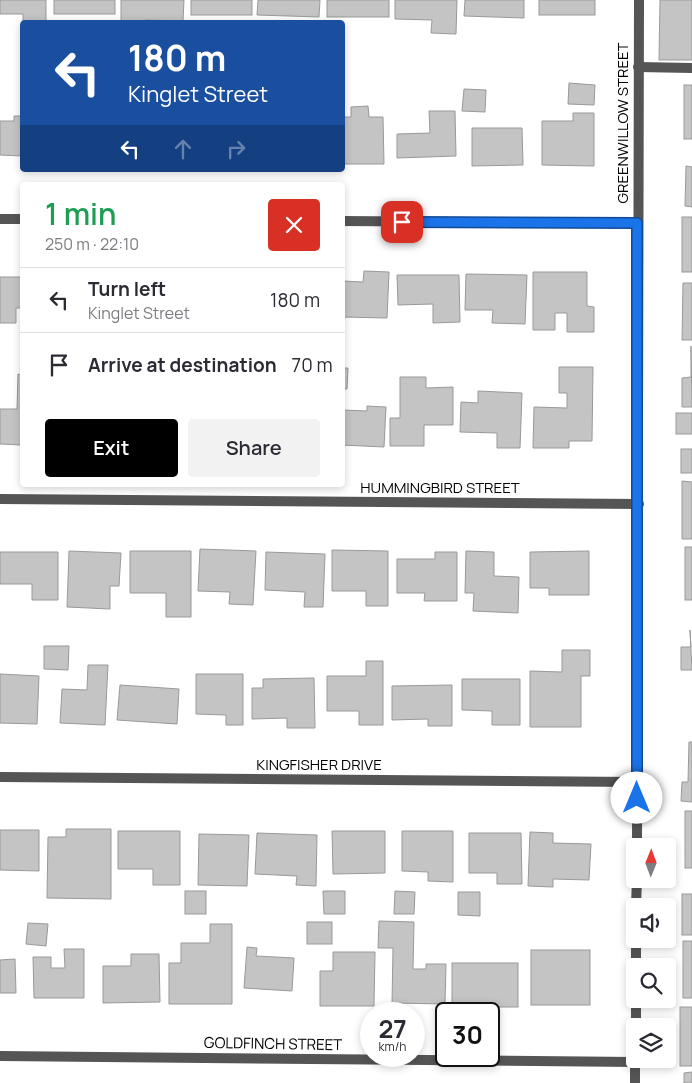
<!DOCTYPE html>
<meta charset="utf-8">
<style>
body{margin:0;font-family:Manrope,sans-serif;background:#f2f2f3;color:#2b2b33;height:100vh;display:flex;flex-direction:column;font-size:19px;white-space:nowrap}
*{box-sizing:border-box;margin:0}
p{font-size:16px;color:#7c7c81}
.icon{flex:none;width:28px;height:28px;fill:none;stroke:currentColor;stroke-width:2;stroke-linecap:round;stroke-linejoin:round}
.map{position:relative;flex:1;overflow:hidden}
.sheet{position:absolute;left:20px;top:182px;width:325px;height:305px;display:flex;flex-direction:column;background:#fff;border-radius:5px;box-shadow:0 2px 8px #0003}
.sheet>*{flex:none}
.hud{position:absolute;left:20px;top:20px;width:325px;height:152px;border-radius:5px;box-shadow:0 2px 8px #0003;background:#1a4fa0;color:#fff;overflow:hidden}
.needle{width:32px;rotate:1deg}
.fabs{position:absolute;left:626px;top:838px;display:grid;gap:10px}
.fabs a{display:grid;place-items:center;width:50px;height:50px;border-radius:5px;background:#fff;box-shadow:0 2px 8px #0003;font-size:25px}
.speed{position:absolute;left:360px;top:1002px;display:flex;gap:10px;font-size:25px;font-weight:700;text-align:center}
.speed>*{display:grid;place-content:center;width:65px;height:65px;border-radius:50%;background:#fff;box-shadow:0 2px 8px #0003;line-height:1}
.speed small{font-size:12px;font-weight:400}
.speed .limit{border:2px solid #111;border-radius:8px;background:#fff;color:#111}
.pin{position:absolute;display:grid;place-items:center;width:42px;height:42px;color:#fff;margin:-21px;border-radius:10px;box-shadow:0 2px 8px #0006}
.me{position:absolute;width:55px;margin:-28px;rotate:0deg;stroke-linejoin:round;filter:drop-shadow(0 0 4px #0008)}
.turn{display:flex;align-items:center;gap:18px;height:105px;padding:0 25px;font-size:22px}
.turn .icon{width:65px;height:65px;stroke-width:2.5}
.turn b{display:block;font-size:35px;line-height:42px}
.lanes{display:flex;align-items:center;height:48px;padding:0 25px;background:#0003;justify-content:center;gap:25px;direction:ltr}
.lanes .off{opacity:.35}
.round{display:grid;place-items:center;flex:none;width:52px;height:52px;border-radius:5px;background:#f2f2f3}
.summary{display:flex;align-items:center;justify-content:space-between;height:85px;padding:0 25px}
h1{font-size:30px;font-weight:600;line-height:38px;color:#1e9e55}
.action{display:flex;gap:10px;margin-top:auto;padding:10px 25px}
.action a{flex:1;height:58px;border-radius:5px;background:#000;color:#fff;font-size:20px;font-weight:600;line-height:58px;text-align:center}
.action a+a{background:#f2f2f3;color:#2b2b33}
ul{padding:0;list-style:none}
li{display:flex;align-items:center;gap:15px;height:65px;padding:0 25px;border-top:1px solid #e1e1e2}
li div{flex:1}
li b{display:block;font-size:19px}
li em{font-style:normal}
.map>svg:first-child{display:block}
</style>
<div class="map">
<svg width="692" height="1083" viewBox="0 0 692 1083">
<rect width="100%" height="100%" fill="#fff"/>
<g fill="#c4c4c4" stroke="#999">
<polygon points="0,0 46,0 46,22 23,22 23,14 0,14"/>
<rect x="54" y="0" width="61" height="14"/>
<polygon points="121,0 184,0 183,21 145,20 145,22 121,22"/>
<rect x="191" y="0" width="61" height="15"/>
<polygon points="258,0 320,0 319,17 257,15"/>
<rect x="327" y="0" width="62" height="17"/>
<polygon points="395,0 457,0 456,34 431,33 432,20 395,19"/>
<polygon points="465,0 524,0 524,18 464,16"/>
<rect x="539" y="0" width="56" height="15"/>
<polygon points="660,0 692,0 692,60 659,60"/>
<polygon points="569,83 595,85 594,105 568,104"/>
<rect x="684" y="85" width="8" height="54"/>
<polygon points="464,89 486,90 485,112 462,111"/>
<polygon points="368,106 369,117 383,117 384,164 342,164 342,117 351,117 351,107"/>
<polygon points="429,111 455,111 456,156 397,158 397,134 430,133"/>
<polygon points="573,113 594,113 594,166 542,165 542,121 573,121"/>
<polygon points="14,116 22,116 22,156 0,155 0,121 14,121"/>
<polygon points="472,128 522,128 523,165 472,166"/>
<polygon points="686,166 692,167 692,207 685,206"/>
<rect x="682" y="217" width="10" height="55"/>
<polygon points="364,271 389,272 387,318 342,317 342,281 363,282"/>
<polygon points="533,272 587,272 587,306 594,307 594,332 567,332 567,313 555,313 555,330 533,330"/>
<polygon points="466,274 527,275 525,324 492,323 493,310 465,310"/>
<polygon points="397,275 459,275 460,322 433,323 433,304 398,305"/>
<polygon points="0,277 22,277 22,308 16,308 16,323 0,323"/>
<polygon points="683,283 692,283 692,340 682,340"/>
<polygon points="691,346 692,407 682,407 682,378 691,377"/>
<polygon points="559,367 593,367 592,441 569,441 569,448 533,448 534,407 567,408 567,393 559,393"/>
<polygon points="342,368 348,368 347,389 342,389"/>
<polygon points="18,374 22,375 22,445 0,444 0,409 17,409"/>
<polygon points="400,377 426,377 426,388 453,387 453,425 424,425 424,446 390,446 390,418 400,418"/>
<polygon points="478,391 522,393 520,448 497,448 497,433 460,432 461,402 478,403"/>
<polygon points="367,406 386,407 384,447 342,445 342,410 367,411"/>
<rect x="676" y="413" width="16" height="21"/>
<rect x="681" y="449" width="11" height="24"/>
<polygon points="682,481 692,482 692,539 682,539"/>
<rect x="685" y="547" width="7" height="53"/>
<polygon points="200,549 256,551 253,605 229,604 230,592 198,591"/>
<polygon points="332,550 388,551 388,606 366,606 366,591 332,591"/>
<polygon points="69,551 121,553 119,586 110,586 110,609 67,607"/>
<polygon points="130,551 191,551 191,617 166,617 166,593 130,593"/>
<polygon points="466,551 494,552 494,576 519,577 518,613 473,611 474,593 465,593"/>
<polygon points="589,551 589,595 549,595 549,588 530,588 530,552"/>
<polygon points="0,552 58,552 58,600 32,600 32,584 0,584"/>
<polygon points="266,552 325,554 323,607 304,607 305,592 265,590"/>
<polygon points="435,552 457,552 457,601 424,601 425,593 397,593 397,559 435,559"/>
<polygon points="690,630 692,670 681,670 681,647 691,647"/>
<polygon points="44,646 69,646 68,670 44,669"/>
<polygon points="562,650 590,650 590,676 581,676 581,727 530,727 530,671 562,672"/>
<polygon points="366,661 383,661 383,725 359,725 359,711 327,711 327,676 366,676"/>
<polygon points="88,665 108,665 105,725 60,723 62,689 87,690"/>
<polygon points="0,674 39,676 37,724 0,723"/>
<polygon points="196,674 243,674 243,725 226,725 226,715 196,714"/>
<polygon points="314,678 315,728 287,728 287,718 252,719 252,688 263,688 263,679"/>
<polygon points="462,679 520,679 520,725 492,725 492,711 462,710"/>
<polygon points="120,685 179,689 177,724 117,720"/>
<polygon points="452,685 452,726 428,726 428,719 392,720 392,686"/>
<polygon points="689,742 692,742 692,802 681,801 682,782 688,782"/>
<rect x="685" y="811" width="7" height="57"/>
<polygon points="66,829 111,829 111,899 47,898 48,837 66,837"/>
<polygon points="0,830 39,830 39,871 0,870"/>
<polygon points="118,831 180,831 180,885 153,885 153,869 118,869"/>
<polygon points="332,831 385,831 385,873 333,874"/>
<polygon points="402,831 453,831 453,882 428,881 428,872 402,871"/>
<polygon points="530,832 553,833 553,843 591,844 589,880 553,879 553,887 528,886"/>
<polygon points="257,833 317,835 316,886 296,885 297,876 255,874"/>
<polygon points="469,833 521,833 522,884 497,884 497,873 469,873"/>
<polygon points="199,834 249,835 247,886 198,885"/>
<rect x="185" y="891" width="21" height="23"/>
<polygon points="323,891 345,891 345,914 324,914"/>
<polygon points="395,891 415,892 414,914 394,914"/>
<polygon points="458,892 480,892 480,916 458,915"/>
<rect x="682" y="894" width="10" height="41"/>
<polygon points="379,921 414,922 413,969 426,969 426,964 446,964 445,1004 392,1003 393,948 378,948"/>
<rect x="307" y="922" width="25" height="22"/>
<polygon points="28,923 48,924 46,946 26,944"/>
<polygon points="210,924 232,924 232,1004 169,1004 169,963 181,963 181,943 210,943"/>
<rect x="683" y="941" width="9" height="57"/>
<polygon points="247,947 257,948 256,956 294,958 292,991 244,988"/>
<polygon points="64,949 84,949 84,998 34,998 33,957 51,957 51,968 65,968"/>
<rect x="531" y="950" width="59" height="55"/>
<polygon points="333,952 375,952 374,1006 320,1006 320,971 333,971"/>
<polygon points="131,954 159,954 160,1002 103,1003 103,966 131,966"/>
<polygon points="15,959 16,993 0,993 0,960"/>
<rect x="452" y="963" width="66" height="44"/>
<rect x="680" y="1007" width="12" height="59"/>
<polygon points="692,1072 692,1083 684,1083 684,1073"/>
</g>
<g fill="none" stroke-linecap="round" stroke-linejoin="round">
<polyline stroke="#555" stroke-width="10" points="638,67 692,68"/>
<g stroke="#555" stroke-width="10">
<polyline points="0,219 22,219"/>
<polyline points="342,221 637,223"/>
<polyline points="0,499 639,504"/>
<polyline points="0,777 637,782"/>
<polyline points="637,846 639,0"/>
<polyline points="636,906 637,879"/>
<polyline points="636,966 636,939"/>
<polyline points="636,1026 636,999"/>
<polyline points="0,1056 635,1062"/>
<polyline points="635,1083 635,1059"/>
</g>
</g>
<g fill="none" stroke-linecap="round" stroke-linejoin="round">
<g stroke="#114b97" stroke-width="12">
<polyline id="route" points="402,222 637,223 637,798"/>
</g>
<use href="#route" stroke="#1a73e8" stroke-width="9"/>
</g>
<g text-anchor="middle" stroke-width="4" stroke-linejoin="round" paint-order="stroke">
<g font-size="15" fill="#000" stroke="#fff">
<text transform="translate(623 123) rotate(-90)" y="5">GREENWILLOW STREET</text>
<text x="440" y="493">HUMMINGBIRD STREET</text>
<text x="319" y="770">KINGFISHER DRIVE</text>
<text transform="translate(273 1044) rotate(1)" y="5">GOLDFINCH STREET</text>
</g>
</g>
</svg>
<div class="fabs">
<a><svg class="needle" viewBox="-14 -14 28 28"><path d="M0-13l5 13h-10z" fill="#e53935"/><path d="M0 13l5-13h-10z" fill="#7c7c81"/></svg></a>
<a><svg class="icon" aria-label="sound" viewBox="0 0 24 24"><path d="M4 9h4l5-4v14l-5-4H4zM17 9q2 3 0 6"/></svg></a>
<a><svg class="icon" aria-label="search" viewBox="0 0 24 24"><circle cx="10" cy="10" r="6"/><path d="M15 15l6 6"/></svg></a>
<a><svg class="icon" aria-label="layers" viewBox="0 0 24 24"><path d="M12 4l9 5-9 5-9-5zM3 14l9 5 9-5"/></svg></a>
</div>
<div class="speed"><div>27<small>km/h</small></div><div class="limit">30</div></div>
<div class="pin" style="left:402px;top:222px;background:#d93025"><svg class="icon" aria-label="arrive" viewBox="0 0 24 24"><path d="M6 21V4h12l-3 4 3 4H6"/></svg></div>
<svg class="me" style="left:637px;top:798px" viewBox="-20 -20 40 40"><circle r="19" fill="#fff"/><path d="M0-13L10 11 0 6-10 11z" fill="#1a73e8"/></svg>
<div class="hud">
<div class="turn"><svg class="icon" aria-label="left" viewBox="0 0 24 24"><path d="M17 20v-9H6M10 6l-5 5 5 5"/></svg><div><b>180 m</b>Kinglet Street</div></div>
<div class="lanes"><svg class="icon" aria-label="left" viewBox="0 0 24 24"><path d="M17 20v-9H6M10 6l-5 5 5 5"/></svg><svg class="icon off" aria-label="ahead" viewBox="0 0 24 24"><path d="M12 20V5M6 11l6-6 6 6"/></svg><svg class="icon off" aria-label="right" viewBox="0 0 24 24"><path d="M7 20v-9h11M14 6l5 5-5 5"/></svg></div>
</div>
<section class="sheet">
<div class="summary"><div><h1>1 min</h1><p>250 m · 22:10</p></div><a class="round" style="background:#d93025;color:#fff"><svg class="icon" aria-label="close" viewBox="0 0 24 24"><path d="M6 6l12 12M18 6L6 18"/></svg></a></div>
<ul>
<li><svg class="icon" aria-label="left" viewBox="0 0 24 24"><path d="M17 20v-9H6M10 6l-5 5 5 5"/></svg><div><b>Turn left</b><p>Kinglet Street</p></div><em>180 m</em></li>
<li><svg class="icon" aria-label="arrive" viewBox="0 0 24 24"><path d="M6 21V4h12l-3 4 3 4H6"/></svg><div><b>Arrive at destination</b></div><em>70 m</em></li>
</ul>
<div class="action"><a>Exit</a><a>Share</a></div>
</section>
</div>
